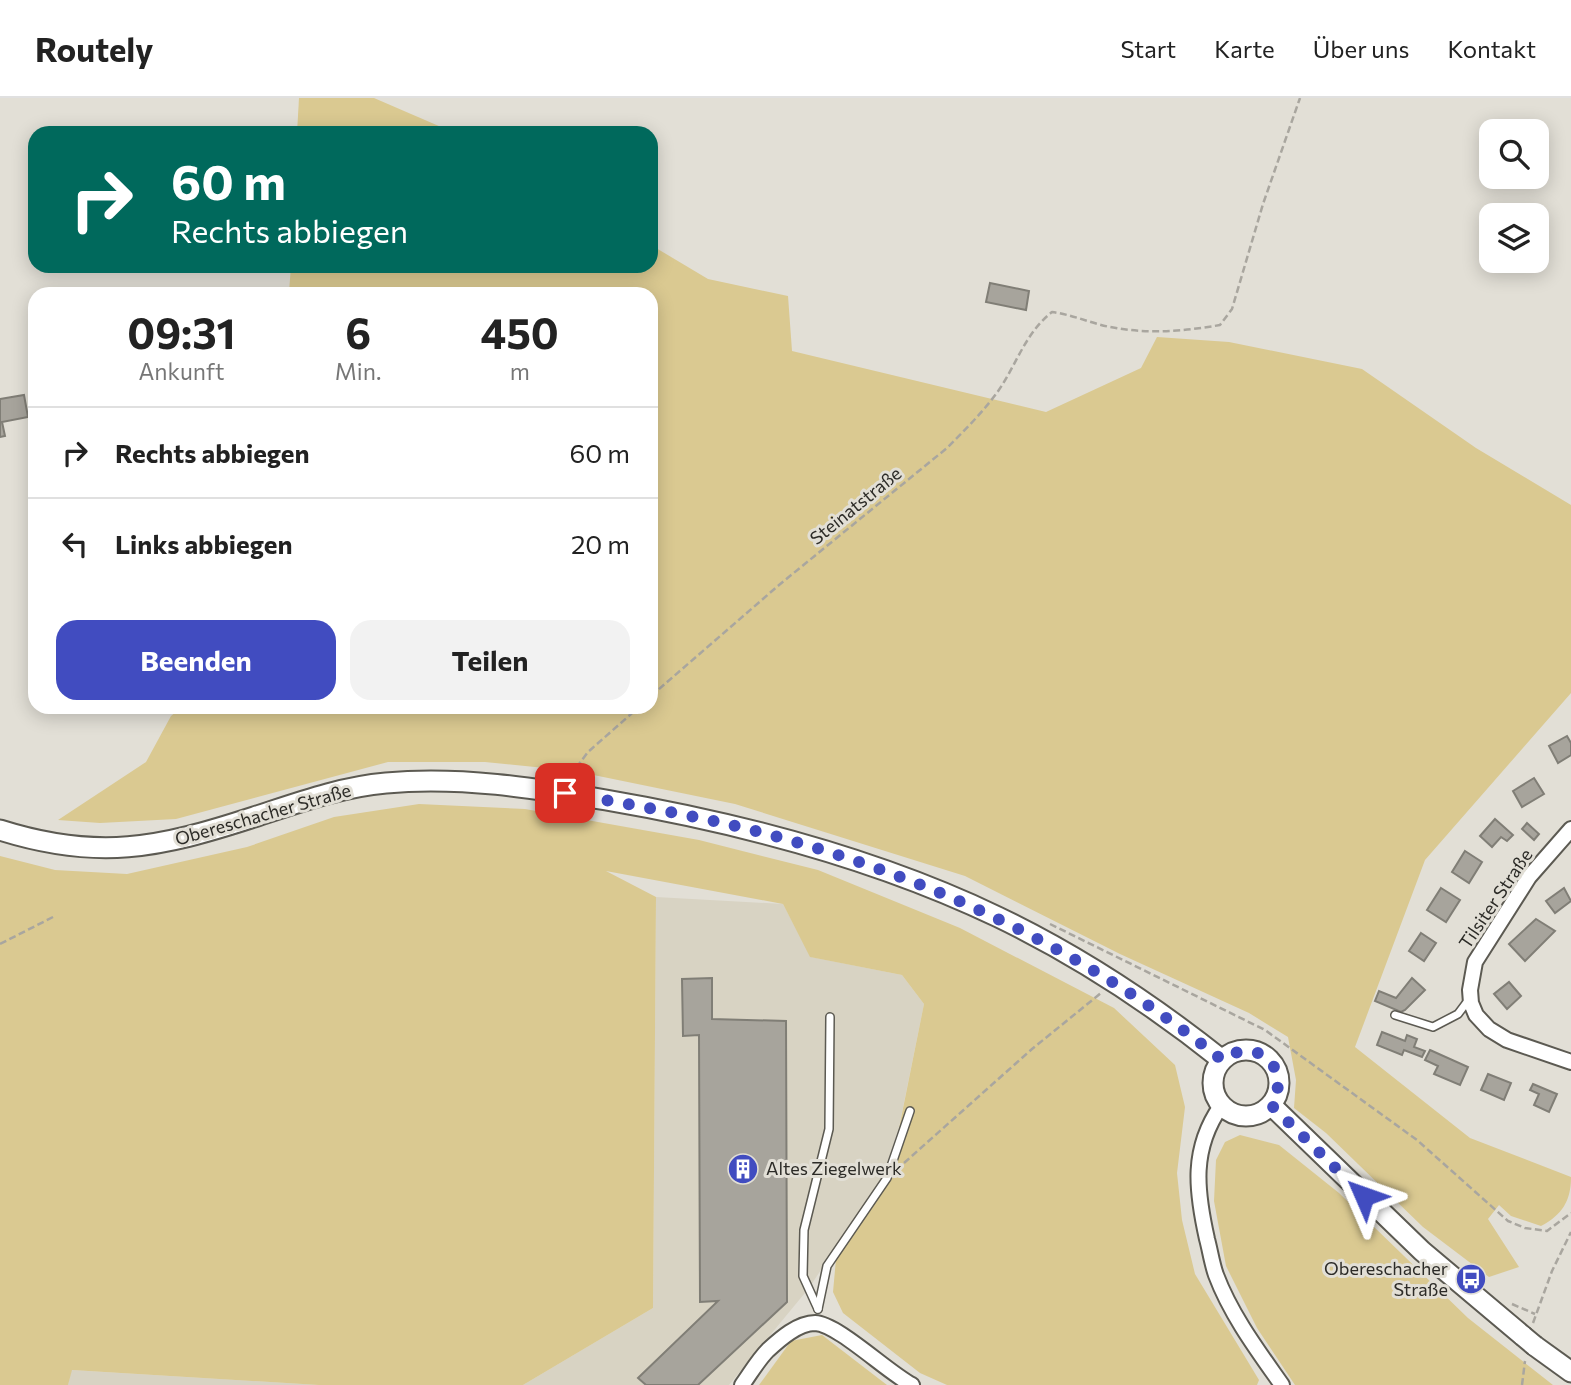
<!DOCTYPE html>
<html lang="de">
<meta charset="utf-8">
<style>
body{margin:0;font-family:Commissioner,sans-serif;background:#f2f2f2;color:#222;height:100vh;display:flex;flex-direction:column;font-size:26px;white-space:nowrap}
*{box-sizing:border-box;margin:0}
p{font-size:23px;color:#767676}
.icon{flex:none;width:38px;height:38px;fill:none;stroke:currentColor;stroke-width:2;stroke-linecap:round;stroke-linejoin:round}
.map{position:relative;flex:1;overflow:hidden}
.panel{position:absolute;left:28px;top:189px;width:630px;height:427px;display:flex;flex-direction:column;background:#fff;border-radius:21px;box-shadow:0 4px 18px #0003}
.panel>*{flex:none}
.banner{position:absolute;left:28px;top:28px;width:630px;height:147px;border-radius:21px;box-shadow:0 4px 18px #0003;background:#00695c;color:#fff;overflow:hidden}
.fabs{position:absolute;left:1479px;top:21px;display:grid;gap:14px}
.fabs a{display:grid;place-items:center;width:70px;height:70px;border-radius:14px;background:#fff;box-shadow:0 4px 18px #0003;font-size:35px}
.pin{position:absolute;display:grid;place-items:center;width:60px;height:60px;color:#fff;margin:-30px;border-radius:14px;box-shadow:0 4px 10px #0006}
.me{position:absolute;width:77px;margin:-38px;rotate:313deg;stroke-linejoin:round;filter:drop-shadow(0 0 5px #0008)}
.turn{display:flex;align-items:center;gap:24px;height:147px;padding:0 28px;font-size:32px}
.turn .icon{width:91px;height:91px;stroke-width:2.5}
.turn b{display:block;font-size:49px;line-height:60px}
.eta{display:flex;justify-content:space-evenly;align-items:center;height:119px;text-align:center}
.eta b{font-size:42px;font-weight:700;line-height:49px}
.action{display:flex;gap:14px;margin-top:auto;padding:14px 28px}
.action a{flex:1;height:80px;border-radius:21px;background:#414cc0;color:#fff;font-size:28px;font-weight:700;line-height:80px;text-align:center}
.action a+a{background:#f2f2f2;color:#222}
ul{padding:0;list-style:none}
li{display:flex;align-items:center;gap:21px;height:91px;padding:0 28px;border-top:2px solid #e0e0e0}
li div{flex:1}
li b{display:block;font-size:26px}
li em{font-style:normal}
header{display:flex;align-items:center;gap:42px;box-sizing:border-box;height:98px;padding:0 35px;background:#fff;border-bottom:2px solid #e0e0e0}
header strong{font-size:33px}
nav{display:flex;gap:38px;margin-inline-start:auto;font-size:24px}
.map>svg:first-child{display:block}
</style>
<header>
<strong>Routely</strong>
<nav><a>Start</a><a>Karte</a><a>Über uns</a><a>Kontakt</a></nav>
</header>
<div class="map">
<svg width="1571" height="1287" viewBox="0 0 1571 1287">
<rect width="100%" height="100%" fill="#e2dfd6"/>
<g fill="#d8d3c3">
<polygon points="656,799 783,806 811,859 902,877 924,906 899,1029 883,1078 809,1190 729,1287 523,1287 653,1210"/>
<polygon points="71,1272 319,1287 68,1287"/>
</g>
<g fill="#dac991">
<polygon points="299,0 374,0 455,35 297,35"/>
<path d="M651,147l57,34 80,17 4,55 254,61 95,-44 16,-31 72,5 133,27 114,79 95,57v188l-146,167 -70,187 115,91 101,39c0,24 -9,38 -30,49l-30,-10 -12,-11 -11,14 31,48 -30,10 -66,-50 -97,-94 -32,-25 2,-28 -8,-43 -39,-24 -129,-59 -155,-78 -230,-72 -161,-33 -89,-9h-97l-212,57 -76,4 -42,-3 88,-58 25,-46 11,-9h469v-413l-362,-2 2,-26h360z"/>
<polygon points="419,706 525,711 699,742 818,772 960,830 1114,910 1175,967 1185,1009 1177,1075 1182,1122 1195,1176 1259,1282 1257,1287 947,1287 920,1275 843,1215 833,1194 836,1161 888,1085 924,906 902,877 810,859 783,806 606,773 656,799 653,1210 523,1287 319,1287 72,1272 68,1287 0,1287 0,758 55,772 127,776 247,749 334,719"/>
<polygon points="1240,1037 1279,1047 1339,1095 1468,1220 1553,1287 1295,1287 1257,1230 1226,1168 1214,1103 1216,1062 1225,1044"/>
<polygon points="822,1237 887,1287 759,1287 791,1243"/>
</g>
<g fill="#a7a49c" stroke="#807e76" stroke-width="2">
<polygon points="990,185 1029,193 1026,212 986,204"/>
<polygon points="24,297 28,319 2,324 5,338 0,339 0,301"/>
<polygon points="1567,638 1571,645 1571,657 1558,665 1549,648"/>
<polygon points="1534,680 1544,696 1522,709 1513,693"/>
<polygon points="1495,721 1513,737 1507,743 1501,739 1492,749 1480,738"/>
<polygon points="1527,725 1539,736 1534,742 1522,731"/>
<polygon points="1465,753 1482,764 1469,785 1452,774"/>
<polygon points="1441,790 1460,802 1446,824 1427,812"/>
<polygon points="1564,790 1571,803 1555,815 1546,803"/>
<polygon points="1536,821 1555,833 1525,863 1509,846"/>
<polygon points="1421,835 1436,845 1424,863 1409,853"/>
<polygon points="712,880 712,921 786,923 787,1204 698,1287 646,1287 638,1280 718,1203 700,1204 699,937 683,938 682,881"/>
<polygon points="1412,880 1425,892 1405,912 1401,914 1375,903 1379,893 1396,900"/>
<polygon points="1509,884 1521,898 1507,911 1494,896"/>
<polygon points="1382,934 1405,943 1407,937 1417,941 1414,949 1425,953 1422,959 1404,952 1402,957 1377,947"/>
<polygon points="1430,952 1468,969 1460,987 1434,976 1438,968 1425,962"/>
<polygon points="1488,976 1511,985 1504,1002 1481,992"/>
<polygon points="1533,986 1557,996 1549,1014 1534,1007 1539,996 1530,992"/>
</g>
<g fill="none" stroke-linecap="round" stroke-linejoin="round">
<g stroke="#5c5a52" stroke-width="10">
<g id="lane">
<polyline points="1395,917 1433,929 1458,916 1470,900"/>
<polyline points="818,1211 803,1178 804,1132 829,1031 830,919"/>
<polyline points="818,1211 827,1168 887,1080 910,1013"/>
</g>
</g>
<g stroke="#5c5a52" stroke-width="18">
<g id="street">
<polyline points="1571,731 1529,779 1475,864 1470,892 1471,905 1476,917 1489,931 1507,942 1571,964"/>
<path d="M1221,1008c-30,43 -25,84 -14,133 3,11 5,25 9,36 15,40 42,76 66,110"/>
<path d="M742,1287c8,-11 16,-25 26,-35 12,-11 30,-27 47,-27 23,1 72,49 97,62"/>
</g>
</g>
<g stroke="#5c5a52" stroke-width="23">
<g id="secondary">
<path d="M0,732c98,31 159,18 254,-13 43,-14 86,-30 132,-34 73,-7 148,5 220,17 134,23 269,58 392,117 79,38 155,88 224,143"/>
<circle cx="1246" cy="985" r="33"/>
<polyline points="1271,1007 1422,1153 1523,1238"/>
<polyline points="1535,1248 1571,1274"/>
</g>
</g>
<g stroke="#a9a69f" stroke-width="2.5" stroke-dasharray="7 3.5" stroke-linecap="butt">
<path d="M651,598l128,-111 168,-137c17,-17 34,-34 49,-54 20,-27 28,-60 56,-82 23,3 42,13 64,16 34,6 70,3 104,-3l12,-16 31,-105 37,-106"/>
<polyline points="570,678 588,654 639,609"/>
<polyline points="1050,826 1265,932 1417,1042 1508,1123 1525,1130 1547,1133 1571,1115"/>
<polyline points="0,846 55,818"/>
<polyline points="904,1065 1032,951 1101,895"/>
<polyline points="1512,1206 1535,1216"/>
<polyline points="1533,1225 1552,1173 1571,1134"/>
<polyline points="1522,1287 1525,1263"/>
</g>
<use href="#lane" stroke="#fff" stroke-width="7"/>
<use href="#street" stroke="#fff" stroke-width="14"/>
<use href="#secondary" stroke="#fff" stroke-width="19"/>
<g stroke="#5c5a52" stroke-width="23" stroke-linecap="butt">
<polyline id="secondary-bridge" points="1523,1238 1535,1248"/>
</g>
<use href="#secondary-bridge" stroke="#fff" stroke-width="19"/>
</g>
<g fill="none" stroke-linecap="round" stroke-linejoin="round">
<path stroke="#414cc0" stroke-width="12" stroke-dasharray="0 21.6" d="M565,695c75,13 151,26 224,47 158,45 305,117 433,220 34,-26 72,9 49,45l93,91"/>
</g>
<defs>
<g id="building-disc" transform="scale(1.575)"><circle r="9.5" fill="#414cc0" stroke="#e2dfd6"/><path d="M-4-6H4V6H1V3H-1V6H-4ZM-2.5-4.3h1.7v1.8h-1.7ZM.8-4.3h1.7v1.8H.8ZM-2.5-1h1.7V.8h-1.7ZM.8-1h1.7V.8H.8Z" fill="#fff"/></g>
<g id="bus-disc" transform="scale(1.575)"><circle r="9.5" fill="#414cc0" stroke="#e2dfd6"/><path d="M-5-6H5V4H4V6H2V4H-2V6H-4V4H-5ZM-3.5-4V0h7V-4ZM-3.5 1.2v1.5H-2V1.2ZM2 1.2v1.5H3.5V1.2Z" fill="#fff"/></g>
</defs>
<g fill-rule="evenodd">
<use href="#building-disc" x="743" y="1071"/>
<use href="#bus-disc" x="1471" y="1181"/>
</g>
<g text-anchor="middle" stroke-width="6" stroke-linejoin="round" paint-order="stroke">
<g font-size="18" fill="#2c2b27" stroke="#e2dfd6">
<text transform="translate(856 408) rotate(-39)" y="6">Steinatstraße</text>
<text transform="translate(263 717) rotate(-16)" y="6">Obereschacher Straße</text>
<text transform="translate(1496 801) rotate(-56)" y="6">Tilsiter Straße</text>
</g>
<g font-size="18" fill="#2c2b27" stroke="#e2dfd6" text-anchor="start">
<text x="766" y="1077">Altes Ziegelwerk</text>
<text x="1448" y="1177" text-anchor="end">Obereschacher<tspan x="1448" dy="21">Straße</tspan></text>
</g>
</g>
</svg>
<div class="fabs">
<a><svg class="icon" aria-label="search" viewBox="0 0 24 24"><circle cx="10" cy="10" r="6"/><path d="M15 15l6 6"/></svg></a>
<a><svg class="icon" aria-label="layers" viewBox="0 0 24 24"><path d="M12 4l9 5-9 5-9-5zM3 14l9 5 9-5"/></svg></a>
</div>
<div class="pin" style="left:565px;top:695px;background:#d93025"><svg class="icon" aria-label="arrive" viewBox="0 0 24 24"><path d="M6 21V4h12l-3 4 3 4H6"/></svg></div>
<svg class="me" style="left:1364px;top:1098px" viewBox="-20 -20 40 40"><path d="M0-17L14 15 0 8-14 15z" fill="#414cc0" stroke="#fff" stroke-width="4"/></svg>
<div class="banner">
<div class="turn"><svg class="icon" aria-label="right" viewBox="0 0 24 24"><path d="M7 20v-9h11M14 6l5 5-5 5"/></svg><div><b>60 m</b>Rechts abbiegen</div></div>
</div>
<section class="panel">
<div class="eta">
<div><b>09:31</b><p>Ankunft</p></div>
<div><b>6</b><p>Min.</p></div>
<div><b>450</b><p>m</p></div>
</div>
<ul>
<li><svg class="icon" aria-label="right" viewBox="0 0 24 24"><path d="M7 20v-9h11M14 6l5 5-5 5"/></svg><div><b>Rechts abbiegen</b></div><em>60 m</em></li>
<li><svg class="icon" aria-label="left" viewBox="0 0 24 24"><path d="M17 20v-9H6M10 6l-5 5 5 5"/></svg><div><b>Links abbiegen</b></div><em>20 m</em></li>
</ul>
<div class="action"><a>Beenden</a><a>Teilen</a></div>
</section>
</div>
